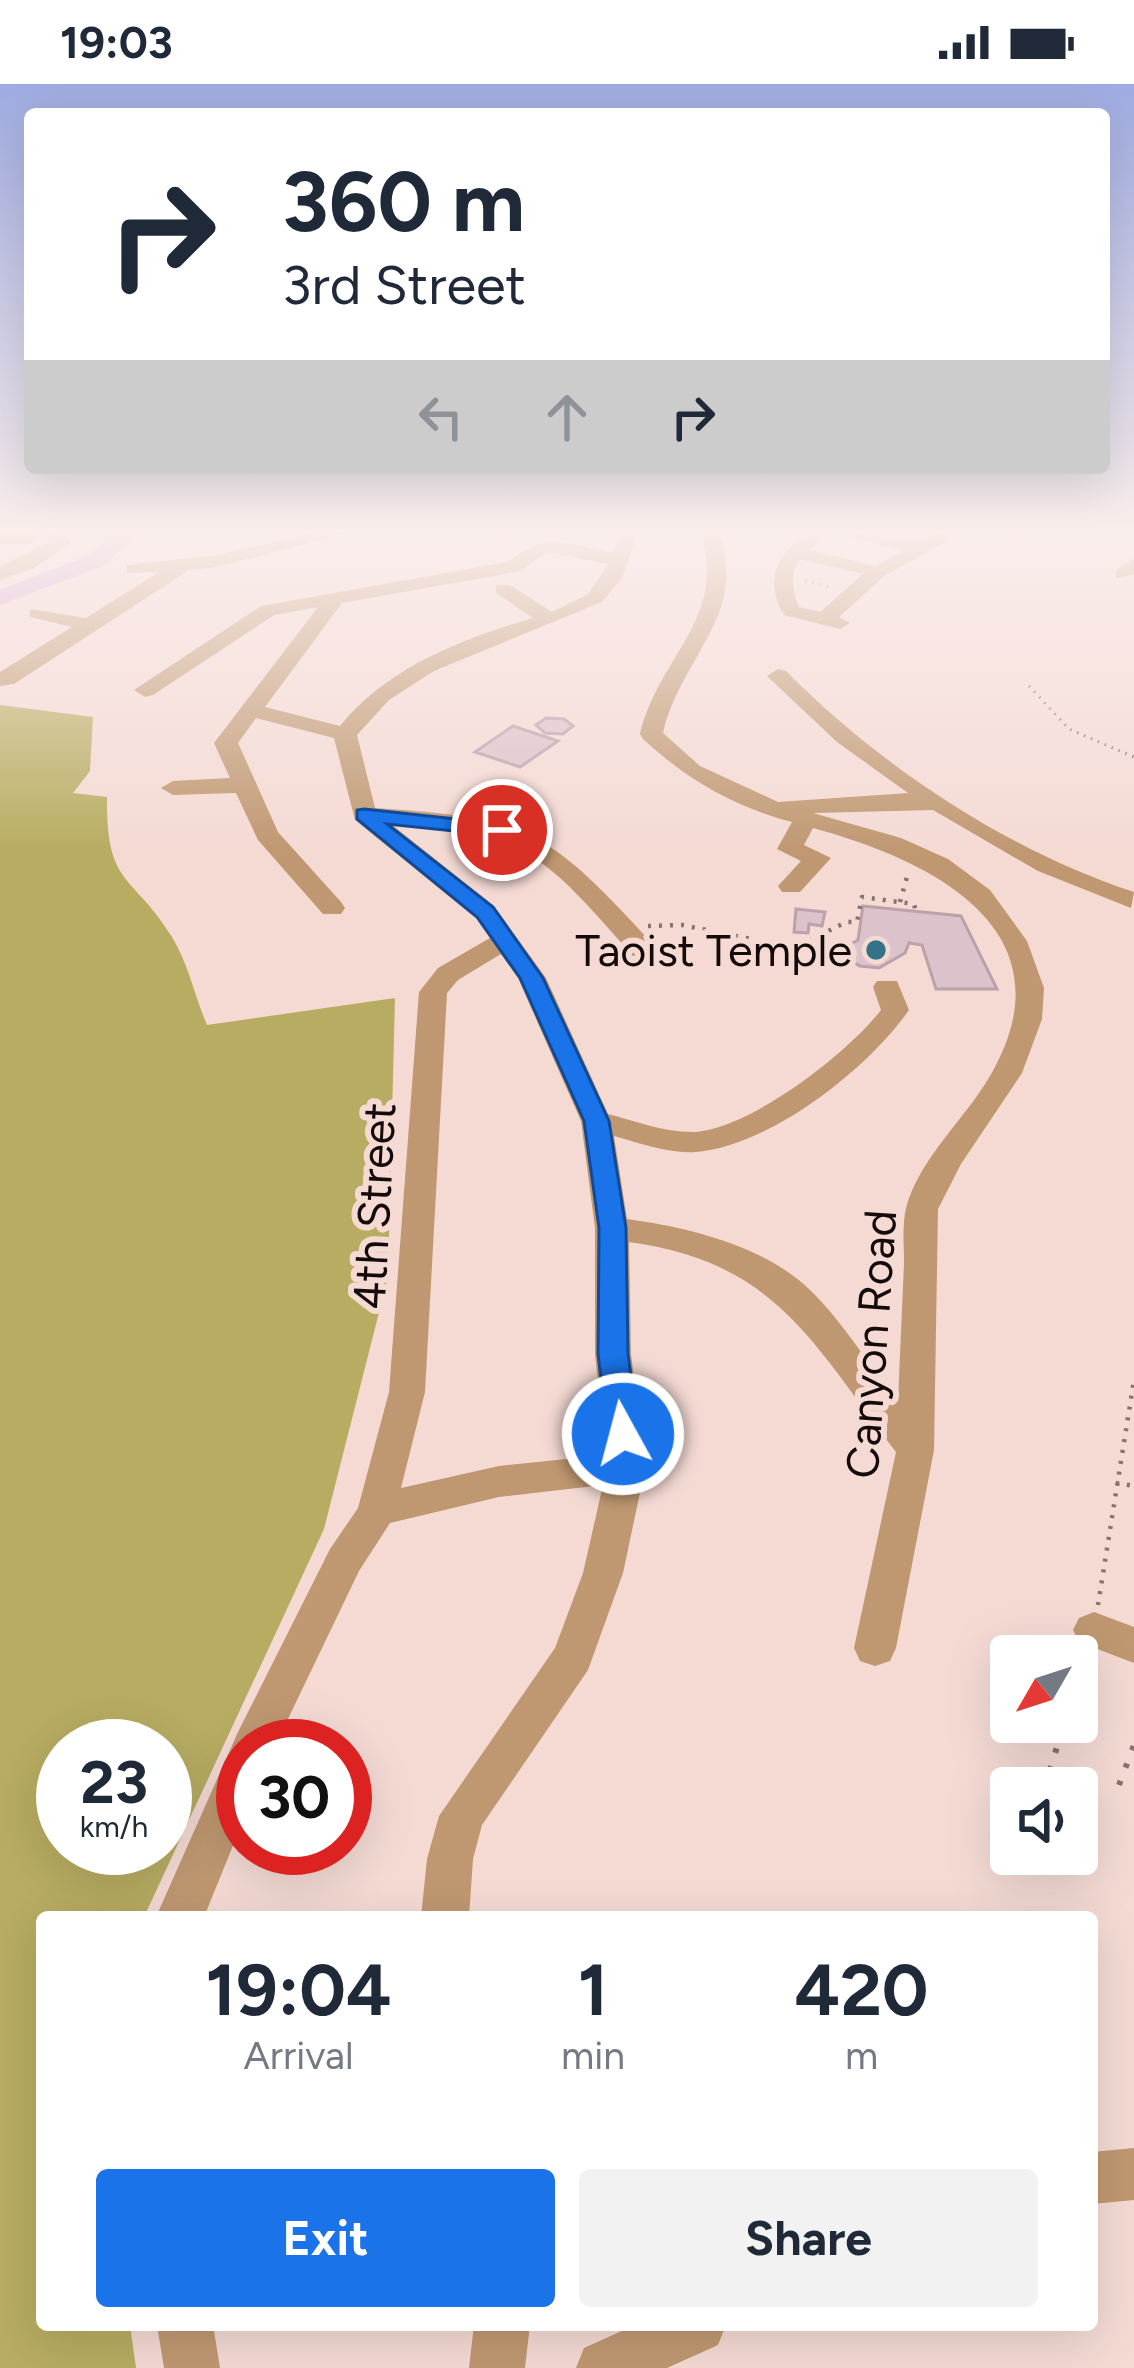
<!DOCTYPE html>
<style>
body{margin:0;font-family:Figtree,sans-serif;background:#f2f2f3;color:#1f2937;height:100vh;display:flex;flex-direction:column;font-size:45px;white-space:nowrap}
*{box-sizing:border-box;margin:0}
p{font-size:39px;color:#747a83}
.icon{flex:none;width:66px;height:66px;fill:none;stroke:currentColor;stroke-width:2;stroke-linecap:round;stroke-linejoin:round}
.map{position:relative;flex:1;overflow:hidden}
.side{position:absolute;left:36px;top:1827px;width:1062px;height:420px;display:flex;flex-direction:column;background:#fff;border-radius:12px;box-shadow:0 12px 48px #0002}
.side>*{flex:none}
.guide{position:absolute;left:24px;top:24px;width:1086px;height:366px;border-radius:12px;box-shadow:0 12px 48px #0002;background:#fff;color:#1f2937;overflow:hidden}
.needle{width:78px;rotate:231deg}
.tools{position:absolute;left:990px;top:1551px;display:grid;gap:24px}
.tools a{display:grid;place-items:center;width:108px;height:108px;border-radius:12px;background:#fff;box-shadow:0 12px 48px #0002;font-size:60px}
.speed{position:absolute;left:36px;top:1635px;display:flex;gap:24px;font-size:60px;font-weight:700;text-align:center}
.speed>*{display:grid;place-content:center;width:156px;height:156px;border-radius:50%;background:#fff;box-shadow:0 12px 48px #0002;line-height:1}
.speed small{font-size:30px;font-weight:400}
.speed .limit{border:18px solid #d22;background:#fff;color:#111}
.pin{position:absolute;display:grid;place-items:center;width:102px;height:102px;color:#fff;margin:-51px;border:6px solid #fff;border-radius:50%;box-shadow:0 3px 12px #0007}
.me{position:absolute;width:132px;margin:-66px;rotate:353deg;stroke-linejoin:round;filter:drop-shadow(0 0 9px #0008)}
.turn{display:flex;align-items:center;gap:42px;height:252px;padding:0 60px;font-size:54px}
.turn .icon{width:156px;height:156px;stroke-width:2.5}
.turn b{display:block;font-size:84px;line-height:102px}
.lanes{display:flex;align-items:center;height:114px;padding:0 60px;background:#0003;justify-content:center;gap:60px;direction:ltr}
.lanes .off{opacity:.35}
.eta{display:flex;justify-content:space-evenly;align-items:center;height:204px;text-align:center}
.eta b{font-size:72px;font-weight:700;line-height:84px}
.action{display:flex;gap:24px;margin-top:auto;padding:24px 60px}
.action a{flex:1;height:138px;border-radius:12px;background:#1a73e8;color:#fff;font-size:48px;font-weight:700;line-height:138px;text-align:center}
.action a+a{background:#f2f2f3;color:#1f2937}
.status{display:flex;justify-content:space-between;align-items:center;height:84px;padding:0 60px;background:#fff;direction:ltr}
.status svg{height:33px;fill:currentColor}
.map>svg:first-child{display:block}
</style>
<div class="status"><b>19:03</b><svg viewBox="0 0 49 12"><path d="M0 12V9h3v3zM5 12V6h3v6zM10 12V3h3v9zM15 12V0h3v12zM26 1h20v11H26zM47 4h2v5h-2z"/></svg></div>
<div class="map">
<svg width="1134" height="2284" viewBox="0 0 1134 2284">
<rect width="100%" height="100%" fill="#f5dad4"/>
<path fill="#b8ac62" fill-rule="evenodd" d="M0,621l93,12 -3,54 -17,22 34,4c-1,91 25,75 65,140 16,26 23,60 35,88l188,-27 -7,279 -64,252 -180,388h-102v408h88l6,43h-136zM63,1662h102v102h-102z"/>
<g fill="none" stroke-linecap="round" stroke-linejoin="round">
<polygon fill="#d19ed7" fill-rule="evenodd" points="114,448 151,448 130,458 103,482 0,521 0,506 87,472"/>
</g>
<g fill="#dcc2ca" stroke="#bba2aa" stroke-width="3">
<polygon points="546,634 564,635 573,642 563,650 545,649 536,641"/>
<polygon points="513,642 558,657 520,683 475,668"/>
<polygon points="863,822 961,832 997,905 936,905 922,861 909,859 905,869 879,884 860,882 846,874 845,863 858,856"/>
<polygon points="796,825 825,828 822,842 809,840 808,849 794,848"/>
</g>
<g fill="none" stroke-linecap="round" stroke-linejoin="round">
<g stroke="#85736f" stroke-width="3" stroke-dasharray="1.5 6" stroke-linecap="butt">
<polyline points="805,497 834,504"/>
<polyline points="1029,602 1069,645 1134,673"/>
</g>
<g stroke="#85736f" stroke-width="4.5" stroke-dasharray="3 8" stroke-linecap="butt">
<polyline points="900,818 908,789"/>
<polyline points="648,842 682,841 795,864 846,838 857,838 862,813 914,820 916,828"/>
<polyline points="1116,1399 1134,1402"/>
<polyline points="1098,1521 1134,1296"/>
<polyline points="1077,1600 1086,1573"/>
</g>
<g stroke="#85736f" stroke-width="6" stroke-dasharray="4.5 14" stroke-linecap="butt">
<polyline points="1119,1701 1134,1661"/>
<polyline points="1044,1704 1065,1638"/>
</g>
<g fill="#bf9871" fill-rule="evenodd">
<polygon points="0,448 30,448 39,454 30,460 0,460"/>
<polygon points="45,448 63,448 71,459 34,484 0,496 0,483 50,457"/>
<polygon points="319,448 351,448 217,483 189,486 14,600 0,602 0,588 72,543 30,533 30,525 86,534 159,488 127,489 127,481 217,471"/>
<path d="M620,448h18l-16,46 -20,24 -168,69 -45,29 -32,35 18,73c156,10 172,22 278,136l4,6 -4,6h-20c-87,-98 -106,-126 -242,-132l103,82 52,72 62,136c27,7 56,18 84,18 56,-1 156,-79 189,-122l-8,-23 4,-6h20l12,29c-41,59 -139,136 -213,142 -27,2 -57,-9 -82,-16l13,83c60,8 138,27 183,71 33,32 59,75 88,112 2,-46 4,-93 6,-139 0,-17 -2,-38 2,-55 13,-49 59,-89 84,-132 85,-146 -59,-216 -177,-248l-9,17 27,13 -31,34h-18l-4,-6 23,-25 -24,-12 15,-27c-60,-16 -104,-42 -149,-83l-3,-5c20,-81 87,-113 61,-202h18c30,83 -38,124 -56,201l37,33 78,36 130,-9 -71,-51 -70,-66 11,-7 8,2c94,95 220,179 348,221l-3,16 -93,-37 -105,-61 -120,3 88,25 47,21 42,31 37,51 17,47 -2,31 -20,54 -61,91 -23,45 -4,241 -38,198 -6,13 -15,5 -15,-5 -6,-13 42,-196c-83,-108 -119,-190 -267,-210l2,112 14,115 -22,104 -35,97 -106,155 -9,34 -4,58h-48l6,-58 12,-43 116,-168 28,-75 20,-88 -104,12 -109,26 -31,48 -84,175h-32v75l-39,96h-48l82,-185 92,-183 28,-41 31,-116 30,-400 19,-24 52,-30 -14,-20 -121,-98 -21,-82 -78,-20 -18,25 40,89 63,70 4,6 -4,6h-18l-65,-74 -22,-47 -63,2 -12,-7 12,-7 57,-3 -16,-35 104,-136 -44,8 -121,80 -8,2 -11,-7 127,-84 247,-44c38,-31 60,-18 105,-9zM547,468l62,12 -21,30 -36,18 -42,-27h-14v8l37,25c-71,21 -145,49 -193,108l-75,-19 77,-104 179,-32zM501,870l17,24 63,143 14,107v126l11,101 -107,11 -98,22 24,-96 22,-399 11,-13z"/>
<path d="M809,448h21l-21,18 66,16 29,-15 -73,-19c41,0 73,14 111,1l9,6 -67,37 -45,41 11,6 -10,6 -56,-14c-21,-38 -6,-61 25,-83zM799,475l64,15 -43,38 -21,-5c-7,-17 -9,-32 0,-48z"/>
<polygon points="1134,474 1134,490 1116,494 1116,486"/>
<polygon points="1094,1528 1134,1543 1134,1579 1079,1558 1073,1546 1079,1534"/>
<polygon points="1134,2064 1134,2116 1092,2120 1092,2068"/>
<polygon points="157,2241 213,2241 220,2284 164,2284"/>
<polygon points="474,2241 530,2241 525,2284 469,2284"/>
<polygon points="635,2241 726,2241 718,2261 667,2284 576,2284 584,2264"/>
</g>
</g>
<linearGradient id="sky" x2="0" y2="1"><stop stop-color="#9fabe1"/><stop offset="0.58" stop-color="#faeeec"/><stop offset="1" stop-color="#faeeec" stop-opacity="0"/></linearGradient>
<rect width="1134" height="767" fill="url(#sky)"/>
<polygon fill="#1a73e8" stroke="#114b97" stroke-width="3" points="364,725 502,740 512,746 502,752 387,740 493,823 543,894 609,1037 626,1144 628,1270 639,1350 634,1358 613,1358 608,1350 598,1270 599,1144 584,1037 520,894 477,833 357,735 357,726"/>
<circle fill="#337387" stroke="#f5dad4" stroke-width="4.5" cx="876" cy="866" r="12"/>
<g text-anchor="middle" stroke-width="12" stroke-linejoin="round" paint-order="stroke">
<g font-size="45" fill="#130a09" stroke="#f5dad4" text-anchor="end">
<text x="852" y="882">Taoist Temple</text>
</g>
<g font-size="45" fill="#130a09" stroke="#f5dad4">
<text transform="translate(374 1122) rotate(-87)" y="16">4th Street</text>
<text transform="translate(871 1260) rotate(-86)" y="16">Canyon Road</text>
</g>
</g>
</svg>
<div class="tools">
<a><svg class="needle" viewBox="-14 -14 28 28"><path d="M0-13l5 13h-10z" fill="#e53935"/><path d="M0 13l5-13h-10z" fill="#747a83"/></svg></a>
<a><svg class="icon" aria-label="sound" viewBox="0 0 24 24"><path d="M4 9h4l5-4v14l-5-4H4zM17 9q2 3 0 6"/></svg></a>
</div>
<div class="speed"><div>23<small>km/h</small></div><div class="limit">30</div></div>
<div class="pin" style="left:502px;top:746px;background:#d93025"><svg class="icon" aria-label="arrive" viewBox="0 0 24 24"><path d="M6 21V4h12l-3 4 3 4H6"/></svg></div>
<svg class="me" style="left:623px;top:1350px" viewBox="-20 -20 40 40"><circle r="17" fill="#1a73e8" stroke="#fff" stroke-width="3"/><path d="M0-11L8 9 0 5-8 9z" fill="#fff"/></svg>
<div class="guide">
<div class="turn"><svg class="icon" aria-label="right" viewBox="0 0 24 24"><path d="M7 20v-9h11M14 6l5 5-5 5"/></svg><div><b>360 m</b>3rd Street</div></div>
<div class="lanes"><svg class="icon off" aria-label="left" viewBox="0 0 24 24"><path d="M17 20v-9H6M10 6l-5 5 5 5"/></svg><svg class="icon off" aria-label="ahead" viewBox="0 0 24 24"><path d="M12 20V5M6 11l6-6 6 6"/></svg><svg class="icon" aria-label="right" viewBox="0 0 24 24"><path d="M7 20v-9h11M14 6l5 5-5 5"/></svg></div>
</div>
<section class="side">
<div class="eta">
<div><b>19:04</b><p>Arrival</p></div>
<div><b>1</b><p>min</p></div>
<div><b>420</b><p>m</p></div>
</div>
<div class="action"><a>Exit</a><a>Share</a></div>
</section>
</div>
